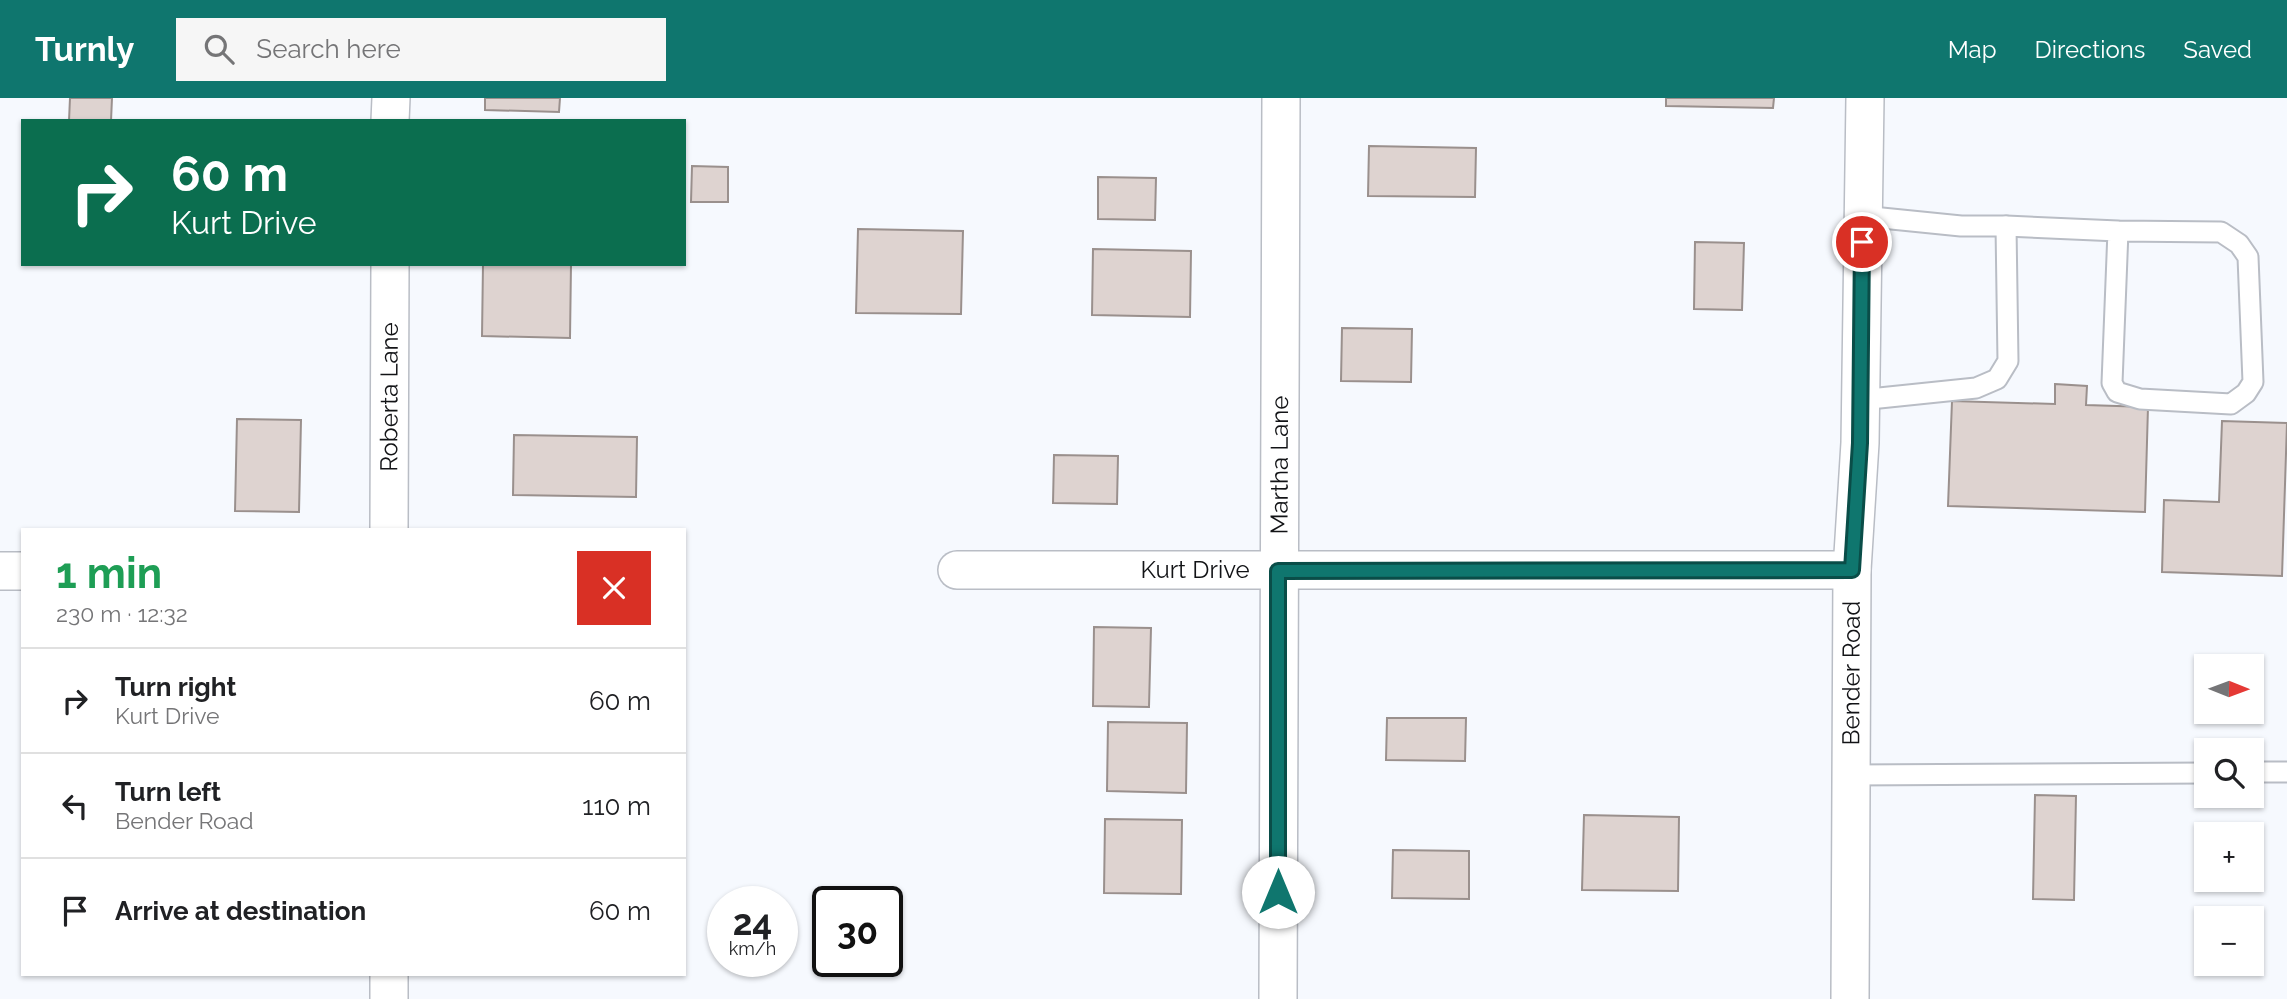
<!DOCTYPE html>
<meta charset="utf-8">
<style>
body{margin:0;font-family:Raleway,sans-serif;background:#f6f6f6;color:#202124;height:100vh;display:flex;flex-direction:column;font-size:26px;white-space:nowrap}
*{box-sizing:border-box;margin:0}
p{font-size:23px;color:#757577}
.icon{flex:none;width:38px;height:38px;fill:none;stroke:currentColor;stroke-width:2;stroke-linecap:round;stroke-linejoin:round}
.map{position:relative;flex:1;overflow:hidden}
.side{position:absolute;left:21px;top:430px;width:665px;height:448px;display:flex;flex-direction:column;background:#fff;border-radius:0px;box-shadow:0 2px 5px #0004}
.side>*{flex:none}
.guide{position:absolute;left:21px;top:21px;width:665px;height:147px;border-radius:0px;box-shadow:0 2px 5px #0004;background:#0b6e4f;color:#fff;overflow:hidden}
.needle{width:46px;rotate:91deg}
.tools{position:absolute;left:2194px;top:556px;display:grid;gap:14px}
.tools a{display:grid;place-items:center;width:70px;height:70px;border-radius:0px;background:#fff;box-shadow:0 2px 5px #0004;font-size:35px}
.speed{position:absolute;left:707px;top:788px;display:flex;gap:14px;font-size:35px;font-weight:700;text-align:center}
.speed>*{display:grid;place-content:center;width:91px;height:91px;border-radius:50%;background:#fff;box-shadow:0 2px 5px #0004;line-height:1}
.speed small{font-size:18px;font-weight:400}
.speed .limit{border:4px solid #111;border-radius:10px;background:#fff;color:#111}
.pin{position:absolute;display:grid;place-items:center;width:60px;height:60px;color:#fff;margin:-30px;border:4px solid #fff;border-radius:50%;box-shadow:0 2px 7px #0007}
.me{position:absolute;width:77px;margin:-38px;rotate:0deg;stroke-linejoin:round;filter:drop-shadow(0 0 5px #0008)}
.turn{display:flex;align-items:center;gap:24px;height:147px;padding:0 35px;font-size:32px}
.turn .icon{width:91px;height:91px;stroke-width:2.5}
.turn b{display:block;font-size:49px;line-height:60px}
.round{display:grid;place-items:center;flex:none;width:74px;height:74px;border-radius:0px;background:#f6f6f6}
.head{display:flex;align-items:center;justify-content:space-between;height:119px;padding:0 35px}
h1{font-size:42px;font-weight:700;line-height:52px;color:#1e9e55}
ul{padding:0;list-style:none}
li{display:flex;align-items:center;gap:21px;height:105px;padding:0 35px;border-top:2px solid #e0e0e0}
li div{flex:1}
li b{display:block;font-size:26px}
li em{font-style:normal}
header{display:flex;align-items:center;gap:42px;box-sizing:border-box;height:98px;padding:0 35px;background:#0f766e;color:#fff}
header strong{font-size:33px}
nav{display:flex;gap:38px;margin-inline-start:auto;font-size:24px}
.search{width:490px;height:63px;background:#f6f6f6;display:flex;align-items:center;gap:18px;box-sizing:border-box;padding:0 24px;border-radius:0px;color:#757577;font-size:26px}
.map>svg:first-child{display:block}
</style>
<header>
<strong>Turnly</strong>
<div class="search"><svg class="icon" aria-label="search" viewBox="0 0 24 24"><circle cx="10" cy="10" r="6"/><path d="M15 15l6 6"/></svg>Search here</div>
<nav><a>Map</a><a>Directions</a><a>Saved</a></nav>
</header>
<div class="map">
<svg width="2287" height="901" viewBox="0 0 2287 901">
<rect width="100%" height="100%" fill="#f6f9fe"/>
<g fill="#ded3d0" stroke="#9a908d" stroke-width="2">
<polygon points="70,0 112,0 111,23 69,23"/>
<polygon points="485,0 560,0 559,14 485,12"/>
<polygon points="1666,0 1774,0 1773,10 1666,8"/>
<polygon points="1369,48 1476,50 1475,99 1368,98"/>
<polygon points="692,68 728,69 728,104 691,104"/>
<polygon points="1098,79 1156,80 1155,122 1098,121"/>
<polygon points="858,131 963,133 961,216 856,215"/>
<polygon points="1695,144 1744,145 1742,212 1694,211"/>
<polygon points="1093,151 1191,153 1190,219 1092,217"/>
<polygon points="483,166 571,166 570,240 482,238"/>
<polygon points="1342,230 1412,231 1411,284 1341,283"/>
<polygon points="2055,286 2087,288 2086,307 2148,309 2145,414 1948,408 1952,303 2055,306"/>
<polygon points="237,321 301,322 299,414 235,413"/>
<polygon points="2222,323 2287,325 2282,478 2162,474 2164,402 2219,404"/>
<polygon points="514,337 637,339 636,399 513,397"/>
<polygon points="1054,357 1118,358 1117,406 1053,405"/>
<polygon points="1094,529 1151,530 1149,609 1093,608"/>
<polygon points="1387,620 1466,620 1465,663 1386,662"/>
<polygon points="1108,624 1187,625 1186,695 1107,693"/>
<polygon points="2035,697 2076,698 2074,802 2033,801"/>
<polygon points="1584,717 1679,719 1678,793 1582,792"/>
<polygon points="1105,721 1182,722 1181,796 1104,795"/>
<polygon points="1393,752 1469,753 1469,801 1392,800"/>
</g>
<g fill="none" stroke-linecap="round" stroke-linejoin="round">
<g stroke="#b9bdc5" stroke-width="23">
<g id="lane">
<polyline points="2006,128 2118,133 2112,285 2117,294 2140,301 2231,306 2246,295 2253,284 2248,159 2239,146 2221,134 2118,133"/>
<polyline points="1860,302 1976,290 1997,281 2008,263 2006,128 1961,128 1862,118"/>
<polyline points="2252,674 2287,674"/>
<polyline points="1850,677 2207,675"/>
</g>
</g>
<g stroke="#b9bdc5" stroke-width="40">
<g id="street">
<polyline points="390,23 391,0"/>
<path id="s1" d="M389,432l1,-266"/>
<path id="s2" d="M957,472h895"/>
<polyline points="0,473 23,473"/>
<polyline points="389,901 389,877"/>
<path id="s3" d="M1278,901l3,-901"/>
<path id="s4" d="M1850,901l2,-429 8,-127 5,-345"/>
</g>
</g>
<use href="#lane" stroke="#fff" stroke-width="19"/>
<use href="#street" stroke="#fff" stroke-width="37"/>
</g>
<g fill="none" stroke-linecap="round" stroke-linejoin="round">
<g stroke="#0a4d48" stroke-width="18">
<polyline id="route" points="1278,794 1278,473 1852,472 1860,345 1862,144"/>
</g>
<use href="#route" stroke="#0f766e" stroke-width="12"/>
</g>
<g text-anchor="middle" stroke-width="6" stroke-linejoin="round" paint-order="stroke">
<g font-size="24" fill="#121316" stroke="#fff">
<text dy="8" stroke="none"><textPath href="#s1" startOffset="133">Roberta Lane</textPath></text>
<text dy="8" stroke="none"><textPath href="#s3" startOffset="534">Martha Lane</textPath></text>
<text dy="8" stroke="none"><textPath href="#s2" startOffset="238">Kurt Drive</textPath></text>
<text dy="8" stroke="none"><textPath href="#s4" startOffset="326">Bender Road</textPath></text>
</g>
</g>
</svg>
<div class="tools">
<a><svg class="needle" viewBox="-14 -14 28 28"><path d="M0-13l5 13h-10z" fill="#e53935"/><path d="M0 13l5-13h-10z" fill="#757577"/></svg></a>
<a><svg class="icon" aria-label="search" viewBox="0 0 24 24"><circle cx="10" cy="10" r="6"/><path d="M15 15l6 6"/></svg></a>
<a>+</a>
<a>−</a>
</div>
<div class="speed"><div>24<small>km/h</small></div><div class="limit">30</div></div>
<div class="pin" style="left:1862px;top:144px;background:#d93025"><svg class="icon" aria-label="arrive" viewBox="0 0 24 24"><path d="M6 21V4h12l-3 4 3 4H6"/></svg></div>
<svg class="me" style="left:1278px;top:794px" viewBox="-20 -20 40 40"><circle r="19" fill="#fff"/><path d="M0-13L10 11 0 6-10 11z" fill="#0f766e"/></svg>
<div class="guide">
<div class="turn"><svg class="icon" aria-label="right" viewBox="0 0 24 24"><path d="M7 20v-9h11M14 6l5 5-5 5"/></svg><div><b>60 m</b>Kurt Drive</div></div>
</div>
<section class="side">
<div class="head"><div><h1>1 min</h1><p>230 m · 12:32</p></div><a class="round" style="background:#d93025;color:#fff"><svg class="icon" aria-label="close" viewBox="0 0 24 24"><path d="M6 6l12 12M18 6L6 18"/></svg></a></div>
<ul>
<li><svg class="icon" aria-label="right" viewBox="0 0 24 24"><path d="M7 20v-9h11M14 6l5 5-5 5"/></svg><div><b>Turn right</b><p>Kurt Drive</p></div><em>60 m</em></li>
<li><svg class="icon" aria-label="left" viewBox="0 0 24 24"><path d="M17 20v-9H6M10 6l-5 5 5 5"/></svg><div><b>Turn left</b><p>Bender Road</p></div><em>110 m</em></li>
<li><svg class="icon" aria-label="arrive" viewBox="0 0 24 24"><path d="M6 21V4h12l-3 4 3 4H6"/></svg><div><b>Arrive at destination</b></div><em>60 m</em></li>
</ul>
</section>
</div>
